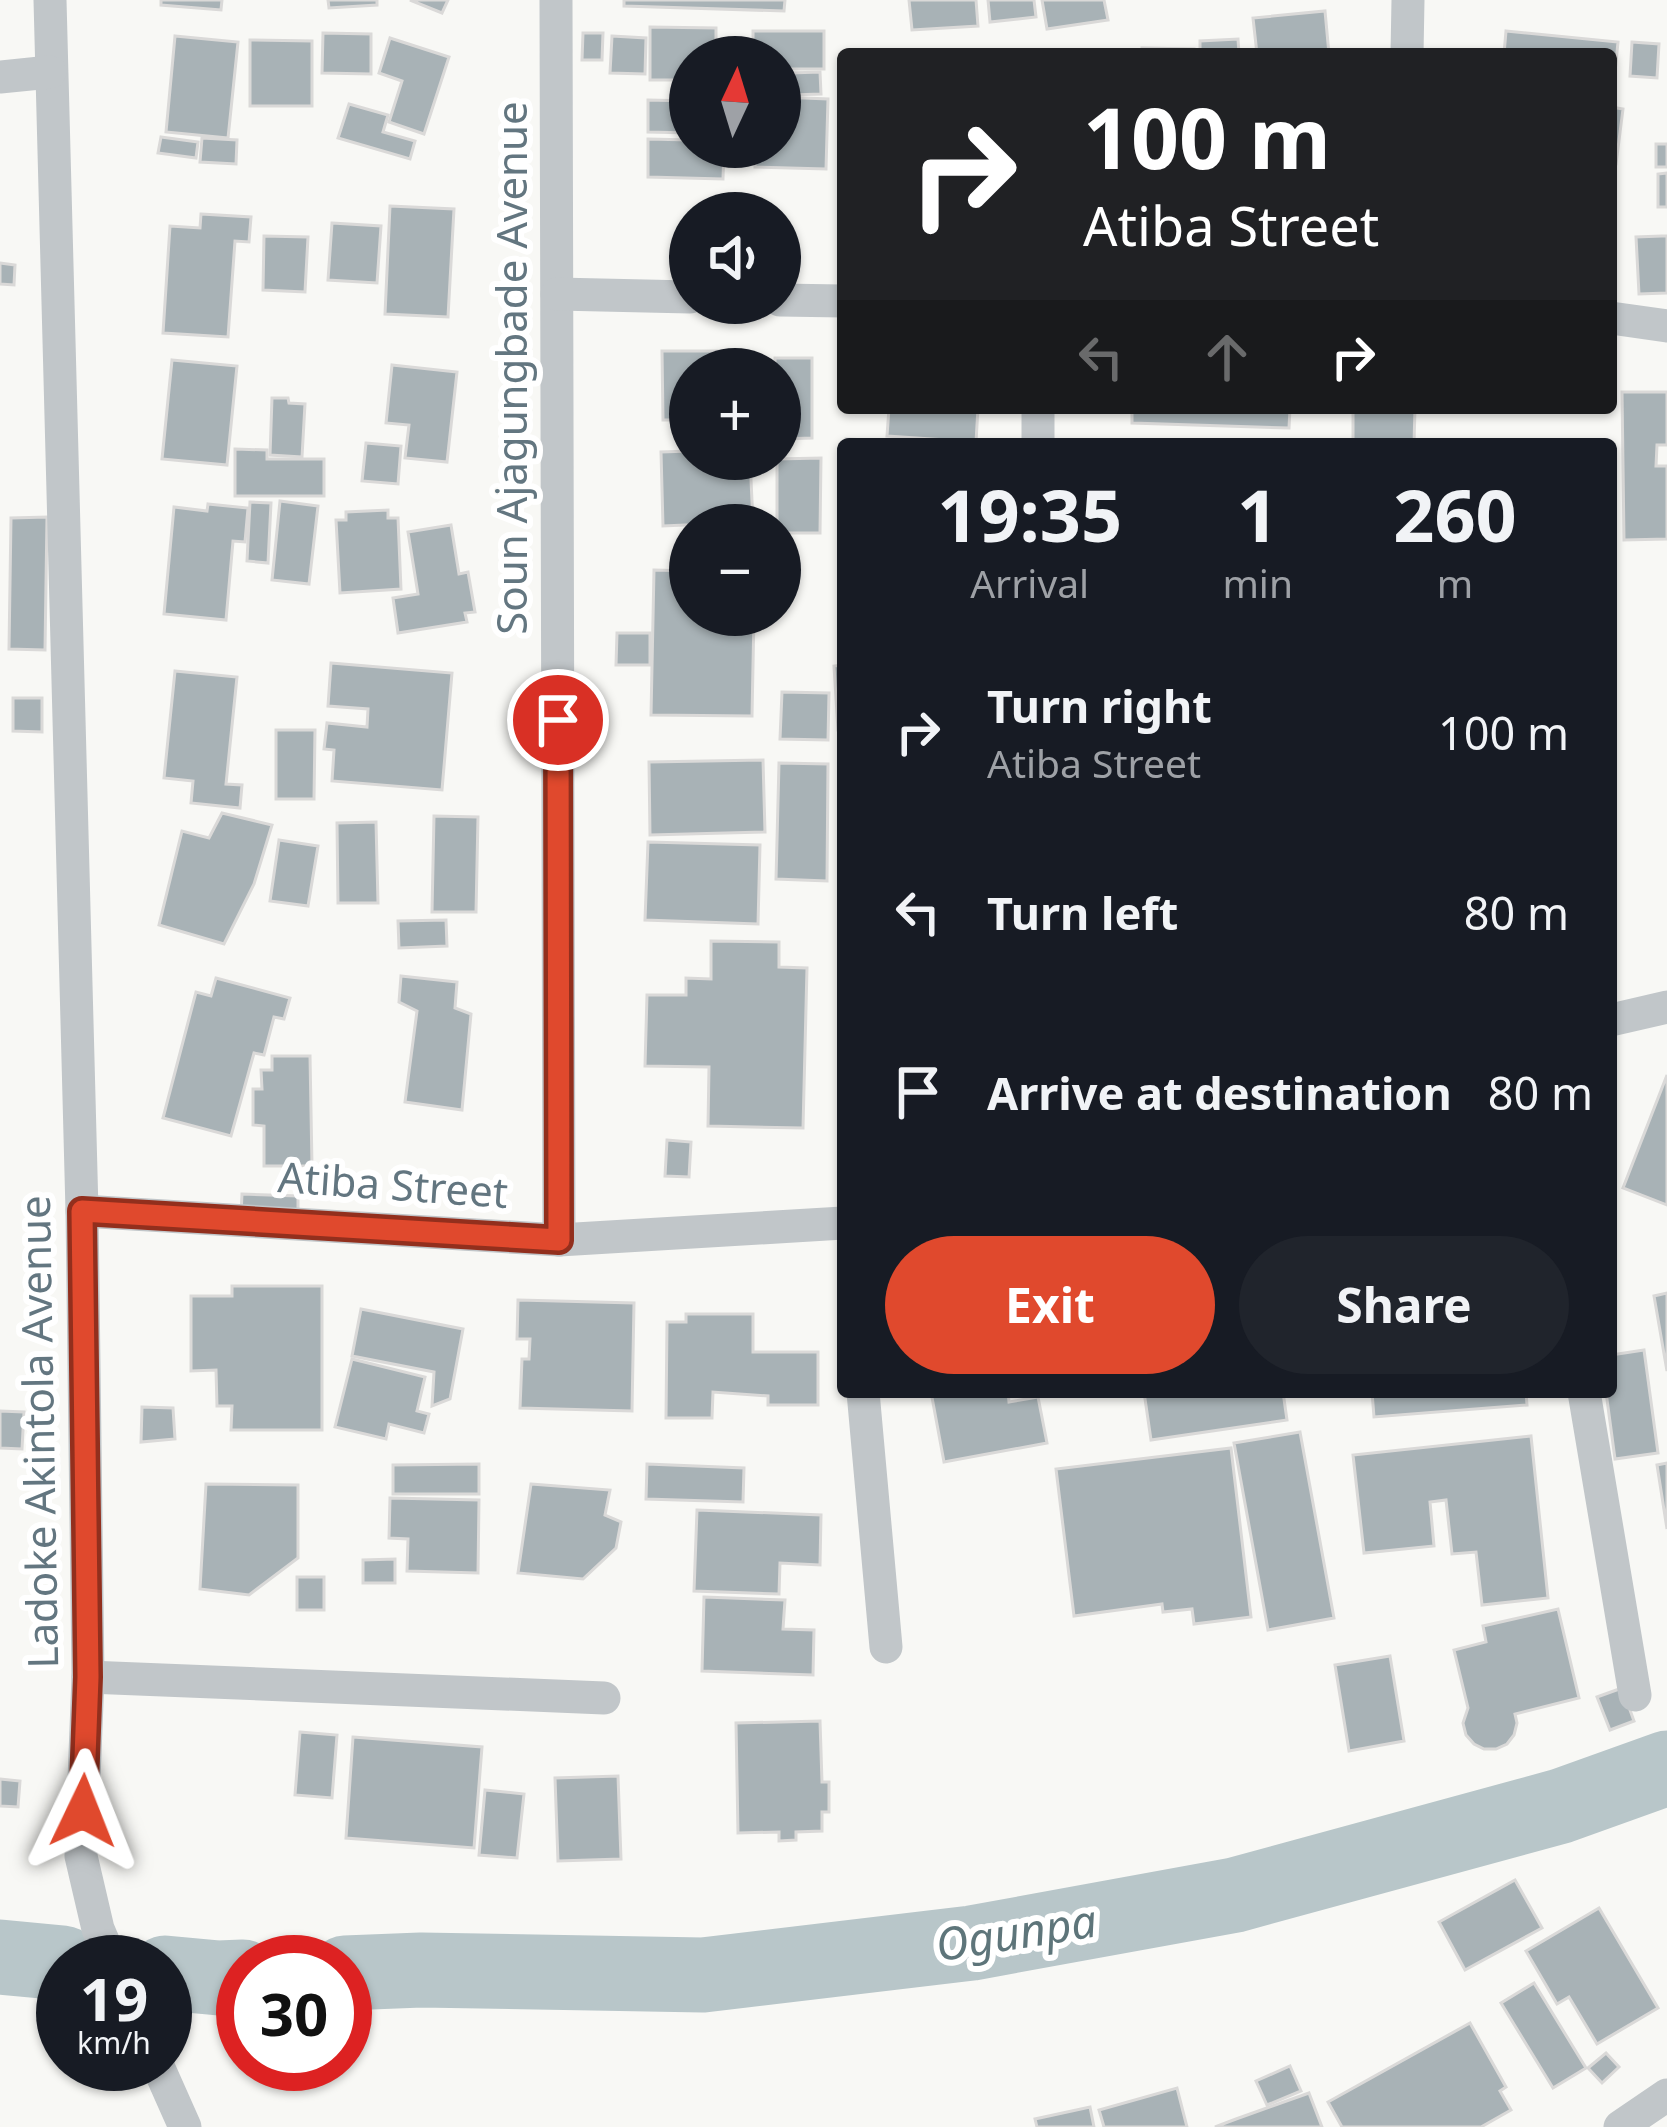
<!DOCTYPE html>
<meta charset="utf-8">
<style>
body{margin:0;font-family:"Noto Sans",sans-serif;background:#20242c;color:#f1f3f6;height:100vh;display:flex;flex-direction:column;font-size:45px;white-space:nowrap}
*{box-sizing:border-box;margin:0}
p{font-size:39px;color:#9ea1a6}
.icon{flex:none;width:66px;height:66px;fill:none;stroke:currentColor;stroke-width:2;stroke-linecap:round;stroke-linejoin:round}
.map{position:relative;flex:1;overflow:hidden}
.details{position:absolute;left:837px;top:438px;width:780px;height:960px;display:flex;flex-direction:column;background:#171b24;border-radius:12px;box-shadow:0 3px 9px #0004}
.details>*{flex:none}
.guide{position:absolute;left:837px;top:48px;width:780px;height:366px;border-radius:12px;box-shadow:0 3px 9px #0004;background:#202124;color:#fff;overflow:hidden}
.needle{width:78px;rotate:4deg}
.buttons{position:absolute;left:669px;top:36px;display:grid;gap:24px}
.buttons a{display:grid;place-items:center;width:132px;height:132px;border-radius:50%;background:#171b24;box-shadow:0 3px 9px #0004;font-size:60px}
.speed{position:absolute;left:36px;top:1935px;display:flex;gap:24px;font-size:60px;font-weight:700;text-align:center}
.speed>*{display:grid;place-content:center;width:156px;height:156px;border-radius:50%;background:#171b24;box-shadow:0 3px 9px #0004;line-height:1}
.speed small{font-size:30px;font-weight:400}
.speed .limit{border:18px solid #d22;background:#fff;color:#111}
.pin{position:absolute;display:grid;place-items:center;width:102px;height:102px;color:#fff;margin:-51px;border:6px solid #fff;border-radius:50%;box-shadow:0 3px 12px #0007}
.me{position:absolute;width:132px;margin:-66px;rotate:2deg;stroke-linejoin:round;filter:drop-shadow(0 0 9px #0008)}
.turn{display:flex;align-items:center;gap:42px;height:252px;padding:0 48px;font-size:54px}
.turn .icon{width:156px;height:156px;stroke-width:2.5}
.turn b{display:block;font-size:84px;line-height:102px}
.lanes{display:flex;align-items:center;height:114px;padding:0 48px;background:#0003;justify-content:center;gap:60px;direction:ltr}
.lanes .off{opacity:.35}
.eta{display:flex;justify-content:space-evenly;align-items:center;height:204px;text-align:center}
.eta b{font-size:72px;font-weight:700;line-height:84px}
.action{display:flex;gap:24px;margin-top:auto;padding:24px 48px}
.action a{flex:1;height:138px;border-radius:72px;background:#e0492d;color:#fff;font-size:48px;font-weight:700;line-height:138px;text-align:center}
.action a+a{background:#20242c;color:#f1f3f6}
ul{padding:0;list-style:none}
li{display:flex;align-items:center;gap:36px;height:180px;padding:0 48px}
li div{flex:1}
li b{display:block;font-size:45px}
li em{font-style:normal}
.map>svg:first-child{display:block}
</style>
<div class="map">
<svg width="1667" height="2127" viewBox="0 0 1667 2127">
<rect width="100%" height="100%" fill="#f8f8f5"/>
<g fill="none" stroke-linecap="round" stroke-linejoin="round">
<g stroke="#b8c6c9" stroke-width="75">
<polyline points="0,1957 63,1963"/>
<polyline points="165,1973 219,1978 243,1977"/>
<polyline points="345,1973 421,1970 703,1975 972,1943 1235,1895 1561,1806 1667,1768"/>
</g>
</g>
<g fill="#a8b2b6" stroke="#dad9d8" stroke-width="3">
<polygon points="161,0 222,0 221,10 161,5"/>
<polygon points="328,0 377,0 377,5 329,8"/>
<polygon points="410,0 448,0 442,13"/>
<polygon points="624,0 785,0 784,11 624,6"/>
<polygon points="909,0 976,0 978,26 912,30"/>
<polygon points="988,0 1034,0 1036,17 990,22"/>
<polygon points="1042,0 1104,0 1108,20 1047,29"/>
<polygon points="1325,11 1329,54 1257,54 1253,18"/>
<polygon points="650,27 716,28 716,57 690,57 690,80 650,80"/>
<polygon points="753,31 824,31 824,69 780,69 780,57 753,57"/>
<polygon points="1506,31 1618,42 1613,93 1611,54 1504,54"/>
<polygon points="323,33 371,34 371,74 322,73"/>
<polygon points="583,33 603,33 602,60 582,60"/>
<polygon points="175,36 238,42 228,138 166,132"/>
<polygon points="612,36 646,38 645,74 610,73"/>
<polygon points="390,38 449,57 424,134 389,122 402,81 379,73"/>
<polygon points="1238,39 1239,54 1200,54 1200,41"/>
<polygon points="250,40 312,41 312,106 250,106"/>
<polygon points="1632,42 1659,44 1657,78 1630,76"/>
<polygon points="1142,48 1194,49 1194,54 1142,54"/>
<polygon points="820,72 821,94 791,95 790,73"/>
<polygon points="780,97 828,99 826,169 755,167 756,147 780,147"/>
<polygon points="648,100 690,101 690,133 648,132"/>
<polygon points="349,104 388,115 383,132 415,141 410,159 338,138"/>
<polygon points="1611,107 1623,109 1616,164 1611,164"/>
<polygon points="161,137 198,142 196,158 158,153"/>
<polygon points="202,138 237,140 236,164 200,162"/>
<polygon points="648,139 690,140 690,147 724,147 723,179 648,177"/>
<rect x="1656" y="144" width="11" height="23"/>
<polygon points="1667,173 1667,207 1658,207 1658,174"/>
<polygon points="390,206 454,209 448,317 385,314"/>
<polygon points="201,214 251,217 249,242 235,241 228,337 163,333 170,226 200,228"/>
<polygon points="332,223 381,226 377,283 328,280"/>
<polygon points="264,236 308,237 305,292 263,290"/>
<polygon points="1662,236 1667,236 1667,293 1639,294 1636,237"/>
<polygon points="0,263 15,265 14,285 0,284"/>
<polygon points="662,351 749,351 749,369 690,369 690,420 663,420"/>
<polygon points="775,358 812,358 812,438 780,439 780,369 775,369"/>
<polygon points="172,360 237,366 227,465 162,459"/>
<polygon points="392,365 457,372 447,462 405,458 409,425 386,423"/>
<polygon points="1622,392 1667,392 1667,445 1657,445 1656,466 1667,466 1667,539 1624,540"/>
<polygon points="272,398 288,398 289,403 305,404 302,457 270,455"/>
<polygon points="889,408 978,408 976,442 887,436"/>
<polygon points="1132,408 1290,408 1289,428 1132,423"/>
<polygon points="1353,408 1415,408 1414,444 1353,444"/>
<polygon points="846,439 959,444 846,444"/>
<polygon points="366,443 401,446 398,484 362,481"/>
<polygon points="235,449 267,450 267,459 324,459 324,496 235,496"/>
<polygon points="690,451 690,459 750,459 753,522 663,526 661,452"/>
<polygon points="821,458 820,533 780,533 780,525 777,525 777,459"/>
<polygon points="280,501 318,506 309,584 272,580"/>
<polygon points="250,502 271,503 268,563 247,561"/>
<polygon points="208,504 248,508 245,542 233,541 226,620 164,614 174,507 207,511"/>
<polygon points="388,510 388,518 398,518 401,589 340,593 336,520 346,520 346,512"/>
<polygon points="47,517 45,650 9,649 11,518"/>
<polygon points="451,525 459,574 468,572 475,612 465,613 467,622 398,633 393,598 418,594 408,532"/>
<polygon points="654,570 690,571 690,615 754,615 752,716 651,715"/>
<polygon points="617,633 650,633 650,665 616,665"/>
<polygon points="331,663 452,673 442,790 332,781 334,750 324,749 327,723 367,727 368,709 328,706"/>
<polygon points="843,665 843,730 838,730 834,666"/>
<polygon points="175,671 237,677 226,784 242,785 240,808 191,803 193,781 164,778"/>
<polygon points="782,692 829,693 828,740 780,739"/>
<polygon points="13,698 42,698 42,732 13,731"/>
<polygon points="276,730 315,730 314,799 276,799"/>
<polygon points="763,760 765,832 650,835 649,762"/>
<polygon points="779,763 828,764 827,881 776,879"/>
<polygon points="222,813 272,825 254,884 224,944 159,925 182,831 209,838"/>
<polygon points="434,816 478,817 476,912 432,912"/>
<polygon points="376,822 378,903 338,903 337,823"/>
<polygon points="279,840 318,846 308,906 270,901"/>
<polygon points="648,842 760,845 758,924 645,920"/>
<polygon points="446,920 447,946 399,948 398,921"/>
<polygon points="711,941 779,942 779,967 807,968 803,1128 708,1126 709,1067 645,1066 647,995 686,995 686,978 711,979"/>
<polygon points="401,976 457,982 455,1008 471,1014 462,1110 405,1102 417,1011 399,1002"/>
<polygon points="216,978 290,998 284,1019 274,1017 264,1055 254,1053 231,1136 163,1118 196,992 211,996"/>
<polygon points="272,1056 310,1056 312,1166 264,1166 264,1126 253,1125 253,1089 262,1089 261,1070 272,1070"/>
<polygon points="1667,1075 1667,1205 1623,1188"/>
<polygon points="667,1140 691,1142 689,1177 665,1176"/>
<polygon points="242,1194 298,1196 298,1216 241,1215"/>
<polygon points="232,1286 322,1286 322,1430 231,1430 232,1406 217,1406 216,1370 191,1371 191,1296 232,1296"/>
<polygon points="1667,1293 1667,1371 1654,1296"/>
<polygon points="518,1300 634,1303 632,1411 520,1408 522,1359 529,1359 530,1339 517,1339"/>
<polygon points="361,1309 463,1329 450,1399 432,1406 434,1372 352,1356"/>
<polygon points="686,1314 753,1314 753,1352 818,1352 818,1405 768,1405 768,1396 713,1392 712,1418 666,1418 667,1322 686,1322"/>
<polygon points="1644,1350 1658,1453 1615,1459 1606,1392 1611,1392 1611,1355"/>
<polygon points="352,1359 425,1377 417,1411 429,1414 424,1433 389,1424 386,1439 335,1427"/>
<polygon points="931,1392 1008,1392 1009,1402 1038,1397 1047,1443 944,1462"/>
<polygon points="1144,1392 1283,1392 1287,1420 1151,1440"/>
<polygon points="1372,1392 1526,1392 1527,1405 1374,1417"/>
<polygon points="142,1407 173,1408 175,1439 141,1442"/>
<polygon points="0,1411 24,1412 22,1449 0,1448"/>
<polygon points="1300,1432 1334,1618 1268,1630 1234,1443"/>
<polygon points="1531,1436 1548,1598 1482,1605 1476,1552 1452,1554 1446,1500 1430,1502 1434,1546 1364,1553 1353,1455"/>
<polygon points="1231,1448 1251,1617 1194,1624 1192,1609 1163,1612 1162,1604 1074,1616 1056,1469"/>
<polygon points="1667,1463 1667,1529 1657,1465"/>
<polygon points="479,1464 479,1494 393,1494 393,1465"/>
<polygon points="647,1464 744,1468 743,1502 646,1499"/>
<polygon points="206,1484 298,1485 298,1558 249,1595 200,1589"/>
<polygon points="531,1484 610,1490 605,1515 621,1522 616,1548 583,1579 518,1573"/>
<polygon points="390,1498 479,1500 478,1573 407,1571 408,1539 389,1538"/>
<polygon points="697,1510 821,1515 820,1565 780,1563 779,1594 694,1591"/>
<polygon points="395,1559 395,1583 363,1583 363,1560"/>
<rect x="297" y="1577" width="27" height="33"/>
<polygon points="704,1597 785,1600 783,1629 814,1630 813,1675 702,1671"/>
<polygon points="1558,1609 1579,1698 1515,1714 1517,1723 1514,1735 1507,1744 1496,1749 1484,1749 1474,1744 1466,1735 1463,1723 1468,1708 1454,1650 1486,1642 1483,1626"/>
<polygon points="1390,1656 1404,1741 1349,1751 1335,1665"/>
<polygon points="1622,1688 1634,1721 1610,1730 1597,1697"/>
<polygon points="820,1721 822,1782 829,1782 829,1812 822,1812 822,1831 796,1832 796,1840 779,1841 779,1832 738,1833 736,1723"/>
<polygon points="300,1732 337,1735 332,1798 295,1795"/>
<polygon points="353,1737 482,1747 474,1848 346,1838"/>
<polygon points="618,1776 621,1859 558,1861 555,1778"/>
<polygon points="0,1779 20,1781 18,1807 0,1806"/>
<polygon points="485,1790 524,1794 517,1858 479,1855"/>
<polygon points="1515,1880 1542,1928 1465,1970 1439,1922"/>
<polygon points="1599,1908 1658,2008 1597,2044 1569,1997 1557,2004 1526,1951"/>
<polygon points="1534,1983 1586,2068 1553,2088 1501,2003"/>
<polygon points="1470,2023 1506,2087 1500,2091 1511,2110 1481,2127 1342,2127 1328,2102"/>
<polygon points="1606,2053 1619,2067 1602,2083 1588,2068"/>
<polygon points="1290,2066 1301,2091 1267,2105 1256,2081"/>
<polygon points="1177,2088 1187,2127 1104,2127 1099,2110"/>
<polygon points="1309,2093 1322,2127 1215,2127 1236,2119"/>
<polygon points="1090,2107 1094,2127 1037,2127 1035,2119"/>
</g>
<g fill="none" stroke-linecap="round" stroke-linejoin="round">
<g stroke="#c1c6c9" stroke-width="33">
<polyline points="50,0 82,1211 88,1677 81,1856 98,1929 112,1962"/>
<polyline points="556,0 559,1240"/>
<polyline points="1407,54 1408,0"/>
<polyline points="0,77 50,72"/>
<polyline points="557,294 690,297"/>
<polyline points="780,300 843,301"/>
<polyline points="1611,318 1667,326"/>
<polyline points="1038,408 1038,444"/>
<polyline points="1611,1020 1667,1007"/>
<polyline points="82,1211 559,1240 843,1223"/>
<polyline points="863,1392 886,1647"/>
<polyline points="1584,1392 1635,1695"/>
<polyline points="88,1677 604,1698"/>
<polyline points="157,2064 185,2127"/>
<polyline points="1620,2127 1667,2095"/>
</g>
</g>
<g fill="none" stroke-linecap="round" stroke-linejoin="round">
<g stroke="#922f1d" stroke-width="30">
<polyline id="route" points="83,1811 88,1677 82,1211 559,1240 558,720"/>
</g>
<use href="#route" stroke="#e0492d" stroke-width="21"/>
</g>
<g text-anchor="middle" stroke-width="12" stroke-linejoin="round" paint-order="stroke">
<g font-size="42" fill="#637680" stroke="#fff">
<text transform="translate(512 368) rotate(-90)" y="15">Soun Ajagungbade Avenue</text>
<text transform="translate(393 1185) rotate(4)" y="15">Atiba Street</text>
<text transform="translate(39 1432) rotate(-91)" y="15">Ladoke Akintola Avenue</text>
</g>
<g font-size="45" font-style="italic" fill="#5e757a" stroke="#fff">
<text transform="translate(1016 1933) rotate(-9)" y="16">Ogunpa</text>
</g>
</g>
</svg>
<div class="buttons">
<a><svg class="needle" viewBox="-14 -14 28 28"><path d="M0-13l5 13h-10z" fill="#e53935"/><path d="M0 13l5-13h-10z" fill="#9ea1a6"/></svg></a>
<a><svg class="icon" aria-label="sound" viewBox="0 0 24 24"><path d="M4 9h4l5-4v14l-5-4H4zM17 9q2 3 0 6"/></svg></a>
<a>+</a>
<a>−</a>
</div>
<div class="speed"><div>19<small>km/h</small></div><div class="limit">30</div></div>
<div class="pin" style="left:558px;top:720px;background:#d93025"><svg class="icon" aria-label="arrive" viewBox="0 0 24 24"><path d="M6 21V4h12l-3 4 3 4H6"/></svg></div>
<svg class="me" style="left:83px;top:1811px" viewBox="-20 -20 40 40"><path d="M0-17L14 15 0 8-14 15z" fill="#e0492d" stroke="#fff" stroke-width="4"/></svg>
<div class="guide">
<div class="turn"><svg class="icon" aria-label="right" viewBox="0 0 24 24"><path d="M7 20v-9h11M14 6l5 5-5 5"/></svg><div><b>100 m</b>Atiba Street</div></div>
<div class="lanes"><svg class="icon off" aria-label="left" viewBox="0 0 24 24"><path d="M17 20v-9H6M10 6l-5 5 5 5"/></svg><svg class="icon off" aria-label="ahead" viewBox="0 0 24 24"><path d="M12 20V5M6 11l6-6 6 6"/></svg><svg class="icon" aria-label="right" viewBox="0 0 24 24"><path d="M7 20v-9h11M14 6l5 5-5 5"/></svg></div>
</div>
<section class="details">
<div class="eta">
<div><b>19:35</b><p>Arrival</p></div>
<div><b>1</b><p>min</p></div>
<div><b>260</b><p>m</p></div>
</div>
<ul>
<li><svg class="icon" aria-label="right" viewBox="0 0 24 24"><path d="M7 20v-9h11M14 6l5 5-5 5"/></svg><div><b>Turn right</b><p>Atiba Street</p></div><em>100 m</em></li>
<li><svg class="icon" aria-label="left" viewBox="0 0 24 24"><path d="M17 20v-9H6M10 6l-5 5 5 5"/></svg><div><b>Turn left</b></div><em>80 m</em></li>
<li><svg class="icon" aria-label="arrive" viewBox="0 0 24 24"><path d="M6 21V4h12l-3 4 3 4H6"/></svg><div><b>Arrive at destination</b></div><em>80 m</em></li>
</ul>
<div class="action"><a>Exit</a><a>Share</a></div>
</section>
</div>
